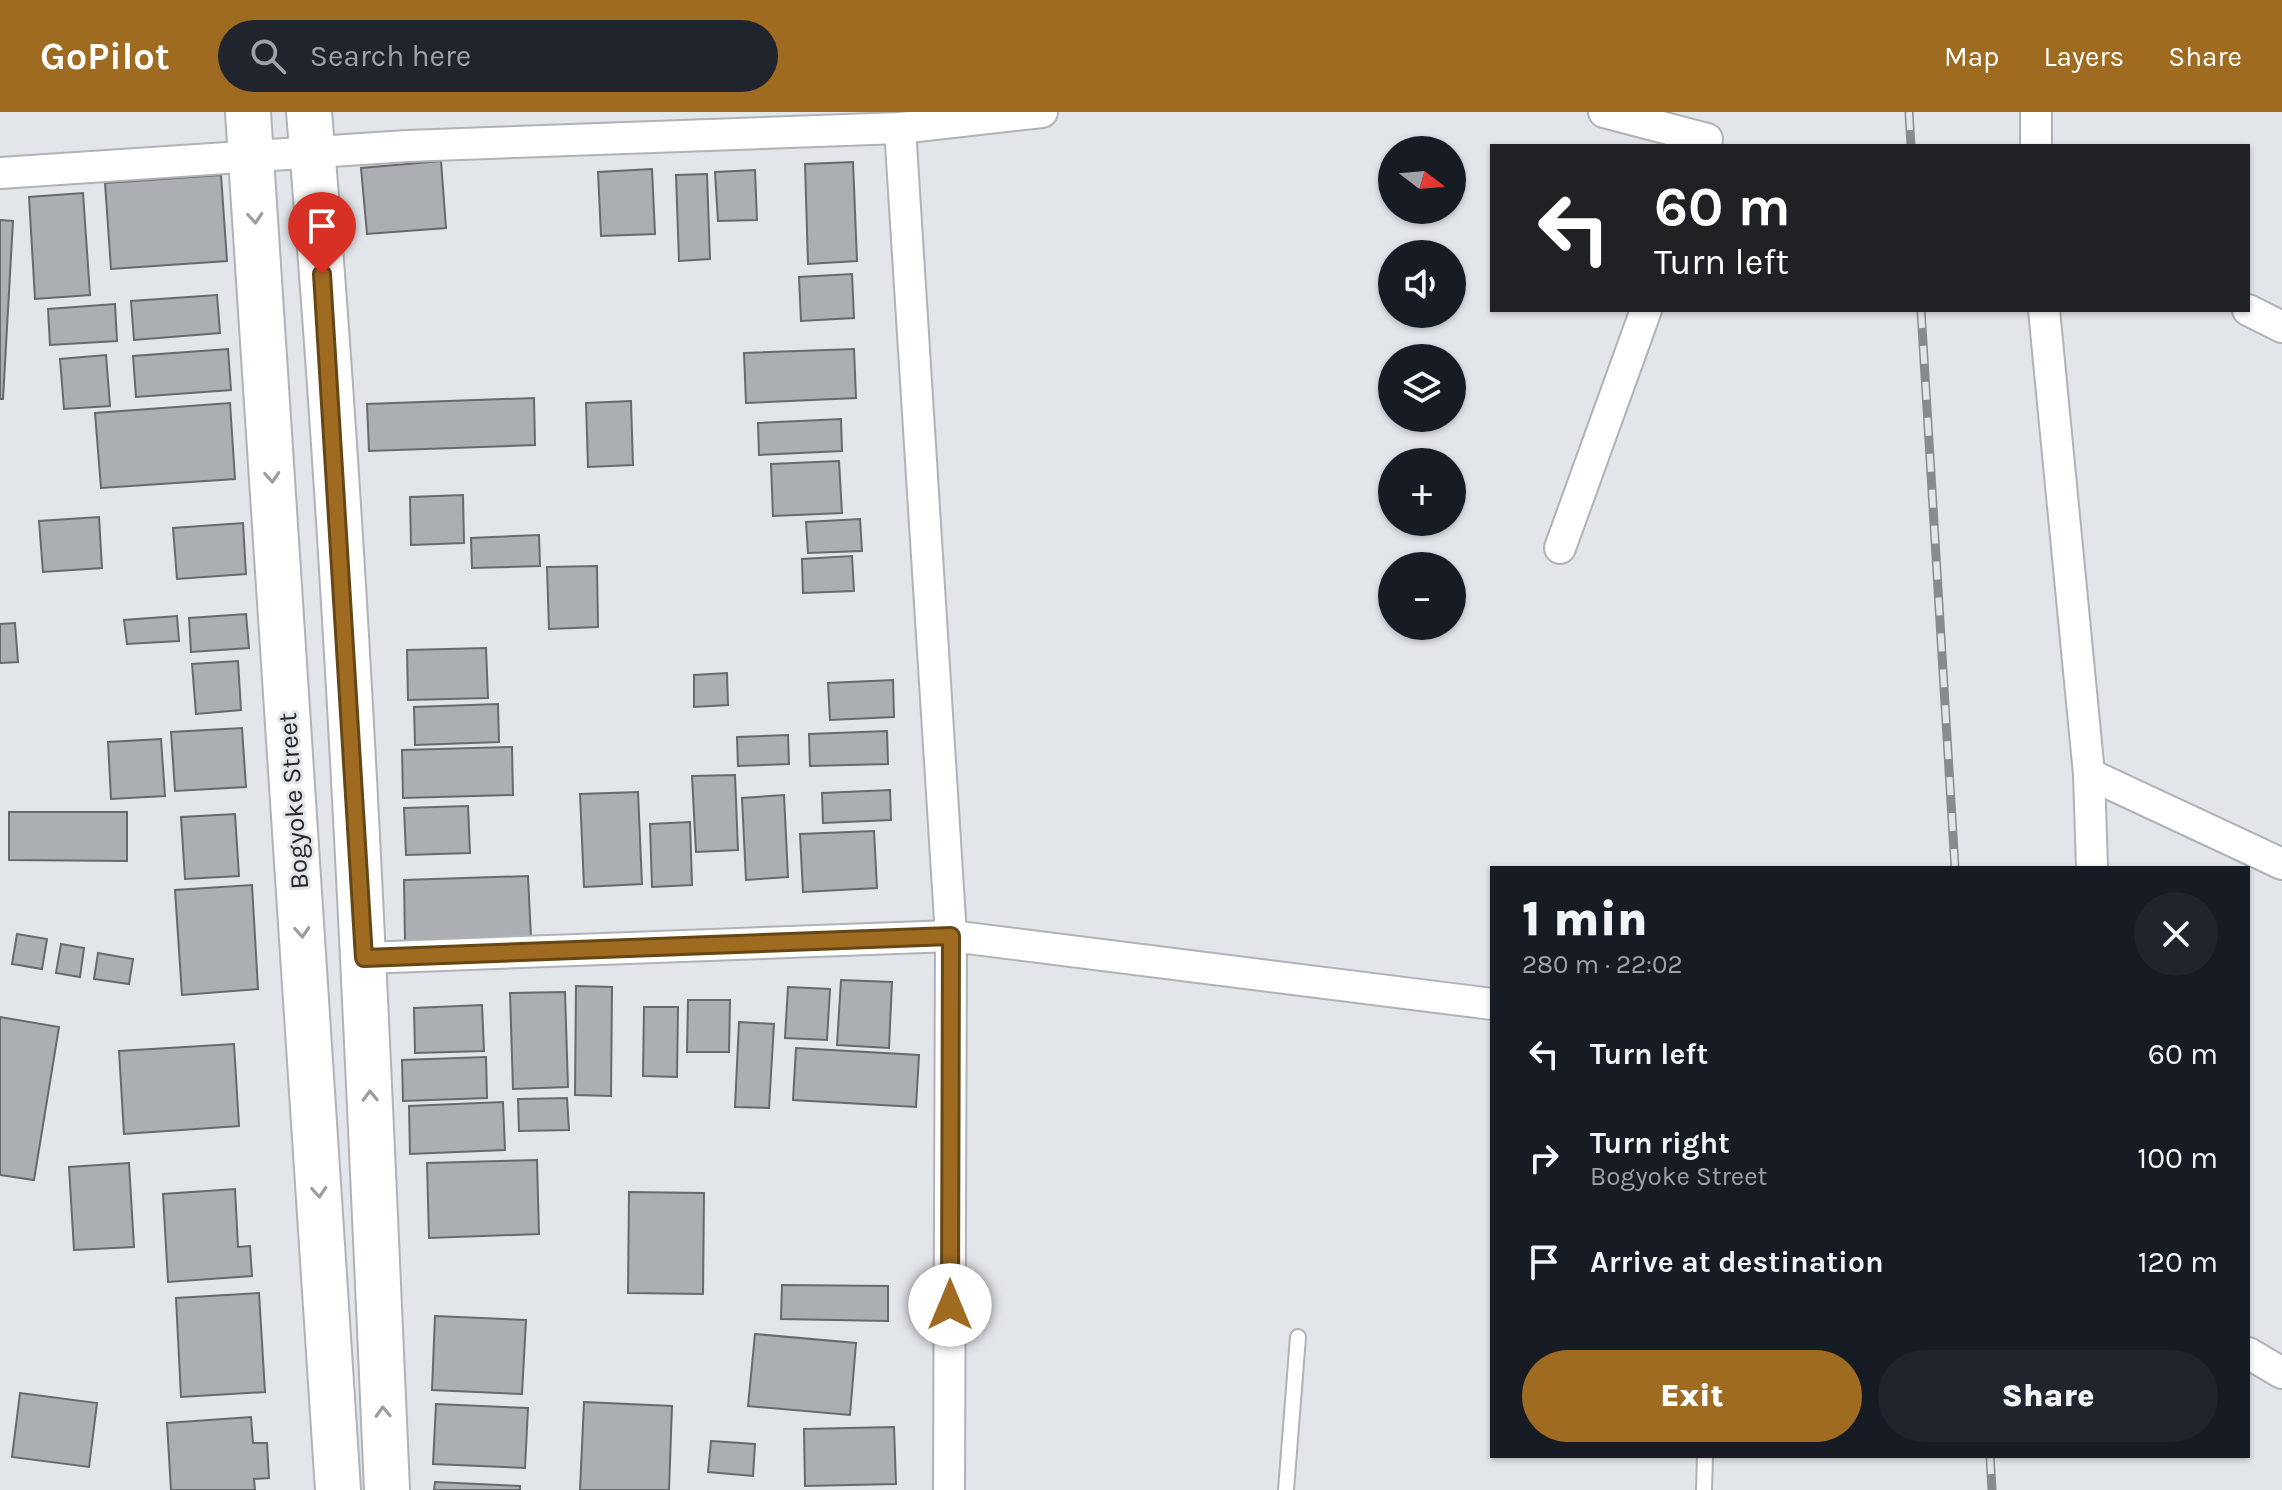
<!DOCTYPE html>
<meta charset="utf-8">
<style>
body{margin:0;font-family:Karla,sans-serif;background:#20242c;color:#f1f3f6;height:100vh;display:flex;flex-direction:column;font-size:30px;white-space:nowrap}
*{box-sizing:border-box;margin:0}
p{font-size:26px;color:#9ea1a6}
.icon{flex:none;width:44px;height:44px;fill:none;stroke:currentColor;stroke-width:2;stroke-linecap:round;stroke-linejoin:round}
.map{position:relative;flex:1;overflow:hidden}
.drawer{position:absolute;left:1490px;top:754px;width:760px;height:592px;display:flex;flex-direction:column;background:#171b24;border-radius:0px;box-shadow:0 2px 6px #0004}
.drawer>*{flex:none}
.hud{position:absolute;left:1490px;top:32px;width:760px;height:168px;border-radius:0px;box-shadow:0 2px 6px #0004;background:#202124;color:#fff;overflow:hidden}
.needle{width:52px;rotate:106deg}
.fabs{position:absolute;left:1378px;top:24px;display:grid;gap:16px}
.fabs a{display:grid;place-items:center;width:88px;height:88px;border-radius:50%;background:#171b24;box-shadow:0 2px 6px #0004;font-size:40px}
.pin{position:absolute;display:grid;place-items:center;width:68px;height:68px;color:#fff;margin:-82px -34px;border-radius:50% 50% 50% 0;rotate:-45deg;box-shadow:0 0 8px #0007}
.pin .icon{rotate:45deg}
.me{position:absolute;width:88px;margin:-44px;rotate:0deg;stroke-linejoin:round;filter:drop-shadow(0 0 6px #0008)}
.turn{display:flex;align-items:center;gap:28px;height:168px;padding:0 32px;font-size:36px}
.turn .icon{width:104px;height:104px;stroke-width:2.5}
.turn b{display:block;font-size:56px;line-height:68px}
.round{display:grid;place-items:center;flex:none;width:84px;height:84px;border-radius:42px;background:#20242c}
.summary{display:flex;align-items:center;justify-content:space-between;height:136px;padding:0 32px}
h1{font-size:48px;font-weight:800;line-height:60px}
.action{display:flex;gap:16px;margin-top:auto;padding:16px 32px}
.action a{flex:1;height:92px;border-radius:48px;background:#9e6b21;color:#fff;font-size:32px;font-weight:800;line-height:92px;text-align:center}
.action a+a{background:#20242c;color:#f1f3f6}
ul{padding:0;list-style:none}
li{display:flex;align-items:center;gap:24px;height:104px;padding:0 32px}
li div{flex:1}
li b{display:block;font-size:30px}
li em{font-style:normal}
header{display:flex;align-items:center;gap:48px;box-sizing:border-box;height:112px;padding:0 40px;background:#9e6b21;color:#fff}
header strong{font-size:38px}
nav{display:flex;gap:44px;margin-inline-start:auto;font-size:28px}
.search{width:560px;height:72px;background:#20242c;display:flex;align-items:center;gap:20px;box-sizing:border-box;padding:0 28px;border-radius:44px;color:#9ea1a6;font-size:30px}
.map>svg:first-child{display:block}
</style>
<header>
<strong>GoPilot</strong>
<div class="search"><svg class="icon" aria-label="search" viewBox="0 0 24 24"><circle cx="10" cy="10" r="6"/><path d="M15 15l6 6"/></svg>Search here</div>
<nav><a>Map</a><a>Layers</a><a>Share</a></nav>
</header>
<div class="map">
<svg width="2282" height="1378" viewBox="0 0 2282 1378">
<rect width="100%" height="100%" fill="#e2e5ea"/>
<g fill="#abafb3" stroke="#666a6d" stroke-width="2">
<polygon points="441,49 446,116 367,122 361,56"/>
<polygon points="853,50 857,149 808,152 805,52"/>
<polygon points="652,57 655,122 601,124 598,60"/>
<polygon points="755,58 757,108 718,109 715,60"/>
<polygon points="707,62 710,147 679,149 676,63"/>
<polygon points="221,63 227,149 111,157 105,71"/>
<polygon points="83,81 90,183 35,187 29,85"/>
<polygon points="0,108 13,109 3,287 0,287"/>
<polygon points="852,162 854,206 801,209 799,165"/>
<polygon points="217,183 220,221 134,228 131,189"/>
<polygon points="115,192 117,229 50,233 48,197"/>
<polygon points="228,237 231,278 136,285 133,244"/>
<polygon points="854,237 856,286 746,291 744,241"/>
<polygon points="106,243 110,294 64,297 60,247"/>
<polygon points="534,286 535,333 369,339 367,292"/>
<polygon points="631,289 633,353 588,355 586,291"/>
<polygon points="230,291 235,367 101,376 95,301"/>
<polygon points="841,307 842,339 759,343 758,311"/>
<polygon points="839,349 842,401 773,404 771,352"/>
<polygon points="463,383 464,431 411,433 410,385"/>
<polygon points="99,405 102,456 43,460 39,409"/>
<polygon points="860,407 862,439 808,441 806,410"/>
<polygon points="243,411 246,462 177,467 173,416"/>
<polygon points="539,423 540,454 472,456 471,426"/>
<polygon points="852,444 854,479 803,481 802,447"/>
<polygon points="597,454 598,515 549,517 547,455"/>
<polygon points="246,502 249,536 191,540 189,506"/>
<polygon points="177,504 179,529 127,532 124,508"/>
<polygon points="15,511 18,550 0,551 0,512"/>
<polygon points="486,536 488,586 408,588 407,538"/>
<polygon points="238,549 241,598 196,602 192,552"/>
<polygon points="727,561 728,593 694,595 694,563"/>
<polygon points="893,568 894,605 830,608 828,571"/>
<polygon points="498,592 499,630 415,633 414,595"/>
<polygon points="242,616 246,675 175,679 171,620"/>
<polygon points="887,619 888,652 810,654 809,622"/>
<polygon points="788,623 789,652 738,654 737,625"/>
<polygon points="161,627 165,684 111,687 108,630"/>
<polygon points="512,635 513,683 403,686 402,638"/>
<polygon points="735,663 738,738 696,740 692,664"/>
<polygon points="890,678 891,708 823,711 822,681"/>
<polygon points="638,680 642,772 584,775 580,682"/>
<polygon points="784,683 788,765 746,768 742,686"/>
<polygon points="468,694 470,741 406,743 404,696"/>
<polygon points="9,700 127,700 127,749 9,748"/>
<polygon points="235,702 239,764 185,767 181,705"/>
<polygon points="690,710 692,773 652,775 650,712"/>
<polygon points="874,719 877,776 803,780 800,722"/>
<polygon points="528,764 531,826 405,831 404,768"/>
<polygon points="252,773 258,877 182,883 175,778"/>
<polygon points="17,822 47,827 42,857 12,852"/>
<polygon points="61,832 84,836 80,865 56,861"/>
<polygon points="98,841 133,847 129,872 94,867"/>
<polygon points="841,868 892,870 889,936 837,933"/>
<polygon points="576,874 612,875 611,984 575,983"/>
<polygon points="788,875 830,877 827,928 785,926"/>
<polygon points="565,880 568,975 513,977 510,881"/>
<polygon points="688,888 730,888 729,940 687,940"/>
<polygon points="482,893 484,939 415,941 414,896"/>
<polygon points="644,895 678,895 677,965 643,964"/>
<polygon points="0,905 59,915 34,1068 0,1063"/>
<polygon points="739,910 774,912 769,996 735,995"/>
<polygon points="234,932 239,1014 124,1022 119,939"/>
<polygon points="796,936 919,943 916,995 793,988"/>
<polygon points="486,945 487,986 403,989 402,948"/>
<polygon points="567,986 569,1018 519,1019 518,987"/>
<polygon points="503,990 505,1038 410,1042 409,994"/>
<polygon points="537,1048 539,1122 429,1126 427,1051"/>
<polygon points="129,1051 134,1135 74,1138 69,1055"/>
<polygon points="235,1077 238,1135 250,1134 252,1164 168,1170 163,1082"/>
<polygon points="629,1080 704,1081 703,1182 628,1181"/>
<polygon points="782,1173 888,1174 888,1209 781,1207"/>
<polygon points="259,1181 265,1280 181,1285 176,1186"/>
<polygon points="435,1204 526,1208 522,1282 432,1278"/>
<polygon points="755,1222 856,1231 850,1303 748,1294"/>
<polygon points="20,1281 97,1291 89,1355 12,1345"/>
<polygon points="584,1290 672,1294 669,1378 580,1378"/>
<polygon points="436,1292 528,1296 525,1356 433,1352"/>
<polygon points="251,1305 253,1331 267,1331 269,1366 254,1367 255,1378 171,1378 167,1311"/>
<polygon points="894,1315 896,1372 805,1374 804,1317"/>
<polygon points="711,1329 755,1332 753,1364 708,1360"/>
<polygon points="435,1370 520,1374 520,1378 434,1378"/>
</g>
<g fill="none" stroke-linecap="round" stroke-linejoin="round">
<g stroke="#afb2b6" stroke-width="18">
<g id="lane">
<polyline points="1286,1378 1298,1225"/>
<polyline points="1704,1378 1705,1344"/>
</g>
</g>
<g stroke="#afb2b6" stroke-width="34">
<g id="street">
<polyline points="1604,0 1707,27 1705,34"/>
<polyline points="900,16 951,824 949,1378"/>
<polyline points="2036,34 2036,0"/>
<polyline points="0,61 407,34 900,16 1042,0"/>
<polyline points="2044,198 2089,662 2092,756"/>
<polyline points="2248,198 2282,215"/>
<polyline points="1560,436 1646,198"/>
<polyline points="2089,662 2282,752"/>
<polyline points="364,846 951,824 1492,892"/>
<polyline points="2248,1241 2282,1261"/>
</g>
</g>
<g stroke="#afb2b6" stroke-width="48">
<g id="primary">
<polyline points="248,0 338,1378"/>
<path d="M309,0c39,458 58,919 78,1378"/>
</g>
</g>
<use href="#lane" stroke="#fff" stroke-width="14"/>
<use href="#street" stroke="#fff" stroke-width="30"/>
<use href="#primary" stroke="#fff" stroke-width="44"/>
<g stroke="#888b8e" stroke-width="9">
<g id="rail">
<polyline points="1909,0 1911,34"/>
<polyline points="1921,198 1955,756"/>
<polyline points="1990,1344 1992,1378"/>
</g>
</g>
<use href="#rail" stroke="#e2e5ea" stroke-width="6" stroke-dasharray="18" stroke-linecap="butt"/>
</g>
<defs><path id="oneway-chevron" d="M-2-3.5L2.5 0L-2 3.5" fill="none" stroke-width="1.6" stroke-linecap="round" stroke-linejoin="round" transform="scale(2)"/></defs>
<g stroke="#9c9d9e">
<use href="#oneway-chevron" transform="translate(255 106) rotate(86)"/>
<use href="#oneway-chevron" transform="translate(272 365) rotate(86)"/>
<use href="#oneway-chevron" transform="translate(302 820) rotate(86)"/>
<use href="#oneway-chevron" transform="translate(370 984) rotate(-92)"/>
<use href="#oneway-chevron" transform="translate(319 1080) rotate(86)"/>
<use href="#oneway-chevron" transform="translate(383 1300) rotate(-92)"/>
</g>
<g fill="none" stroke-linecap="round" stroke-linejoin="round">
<g stroke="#674615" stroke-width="20">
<polyline id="route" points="322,162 364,846 951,824 950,1193"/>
</g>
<use href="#route" stroke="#9e6b21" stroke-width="14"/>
</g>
<g text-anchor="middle" stroke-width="6" stroke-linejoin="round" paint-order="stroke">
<g font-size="26" fill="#242627" stroke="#e2e5ea">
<text transform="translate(293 689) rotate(-94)" y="9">Bogyoke Street</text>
</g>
</g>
</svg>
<div class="fabs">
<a><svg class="needle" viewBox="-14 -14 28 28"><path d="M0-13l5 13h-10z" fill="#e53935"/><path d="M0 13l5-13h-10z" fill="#9ea1a6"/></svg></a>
<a><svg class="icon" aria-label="sound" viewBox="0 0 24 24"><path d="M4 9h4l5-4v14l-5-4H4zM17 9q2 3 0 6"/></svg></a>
<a><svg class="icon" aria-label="layers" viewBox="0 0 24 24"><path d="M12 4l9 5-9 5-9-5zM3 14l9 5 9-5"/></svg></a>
<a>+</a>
<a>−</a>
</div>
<div class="pin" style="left:322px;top:162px;background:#d93025"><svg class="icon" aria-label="arrive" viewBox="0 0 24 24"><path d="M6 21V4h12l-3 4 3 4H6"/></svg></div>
<svg class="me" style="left:950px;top:1193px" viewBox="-20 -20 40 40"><circle r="19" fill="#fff"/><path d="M0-13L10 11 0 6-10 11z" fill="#9e6b21"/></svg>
<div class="hud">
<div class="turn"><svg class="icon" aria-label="left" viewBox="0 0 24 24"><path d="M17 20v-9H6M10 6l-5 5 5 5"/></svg><div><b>60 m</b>Turn left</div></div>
</div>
<section class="drawer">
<div class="summary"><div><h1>1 min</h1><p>280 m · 22:02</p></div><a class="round"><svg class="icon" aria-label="close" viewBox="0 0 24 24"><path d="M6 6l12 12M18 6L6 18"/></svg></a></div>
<ul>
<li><svg class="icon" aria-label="left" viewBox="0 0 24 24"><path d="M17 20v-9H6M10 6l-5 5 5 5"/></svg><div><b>Turn left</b></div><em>60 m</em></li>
<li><svg class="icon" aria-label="right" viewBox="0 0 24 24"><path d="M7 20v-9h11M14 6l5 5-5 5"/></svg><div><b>Turn right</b><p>Bogyoke Street</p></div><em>100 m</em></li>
<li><svg class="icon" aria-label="arrive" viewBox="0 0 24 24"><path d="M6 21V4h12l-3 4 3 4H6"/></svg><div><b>Arrive at destination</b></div><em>120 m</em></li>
</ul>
<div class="action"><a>Exit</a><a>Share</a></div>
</section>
</div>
